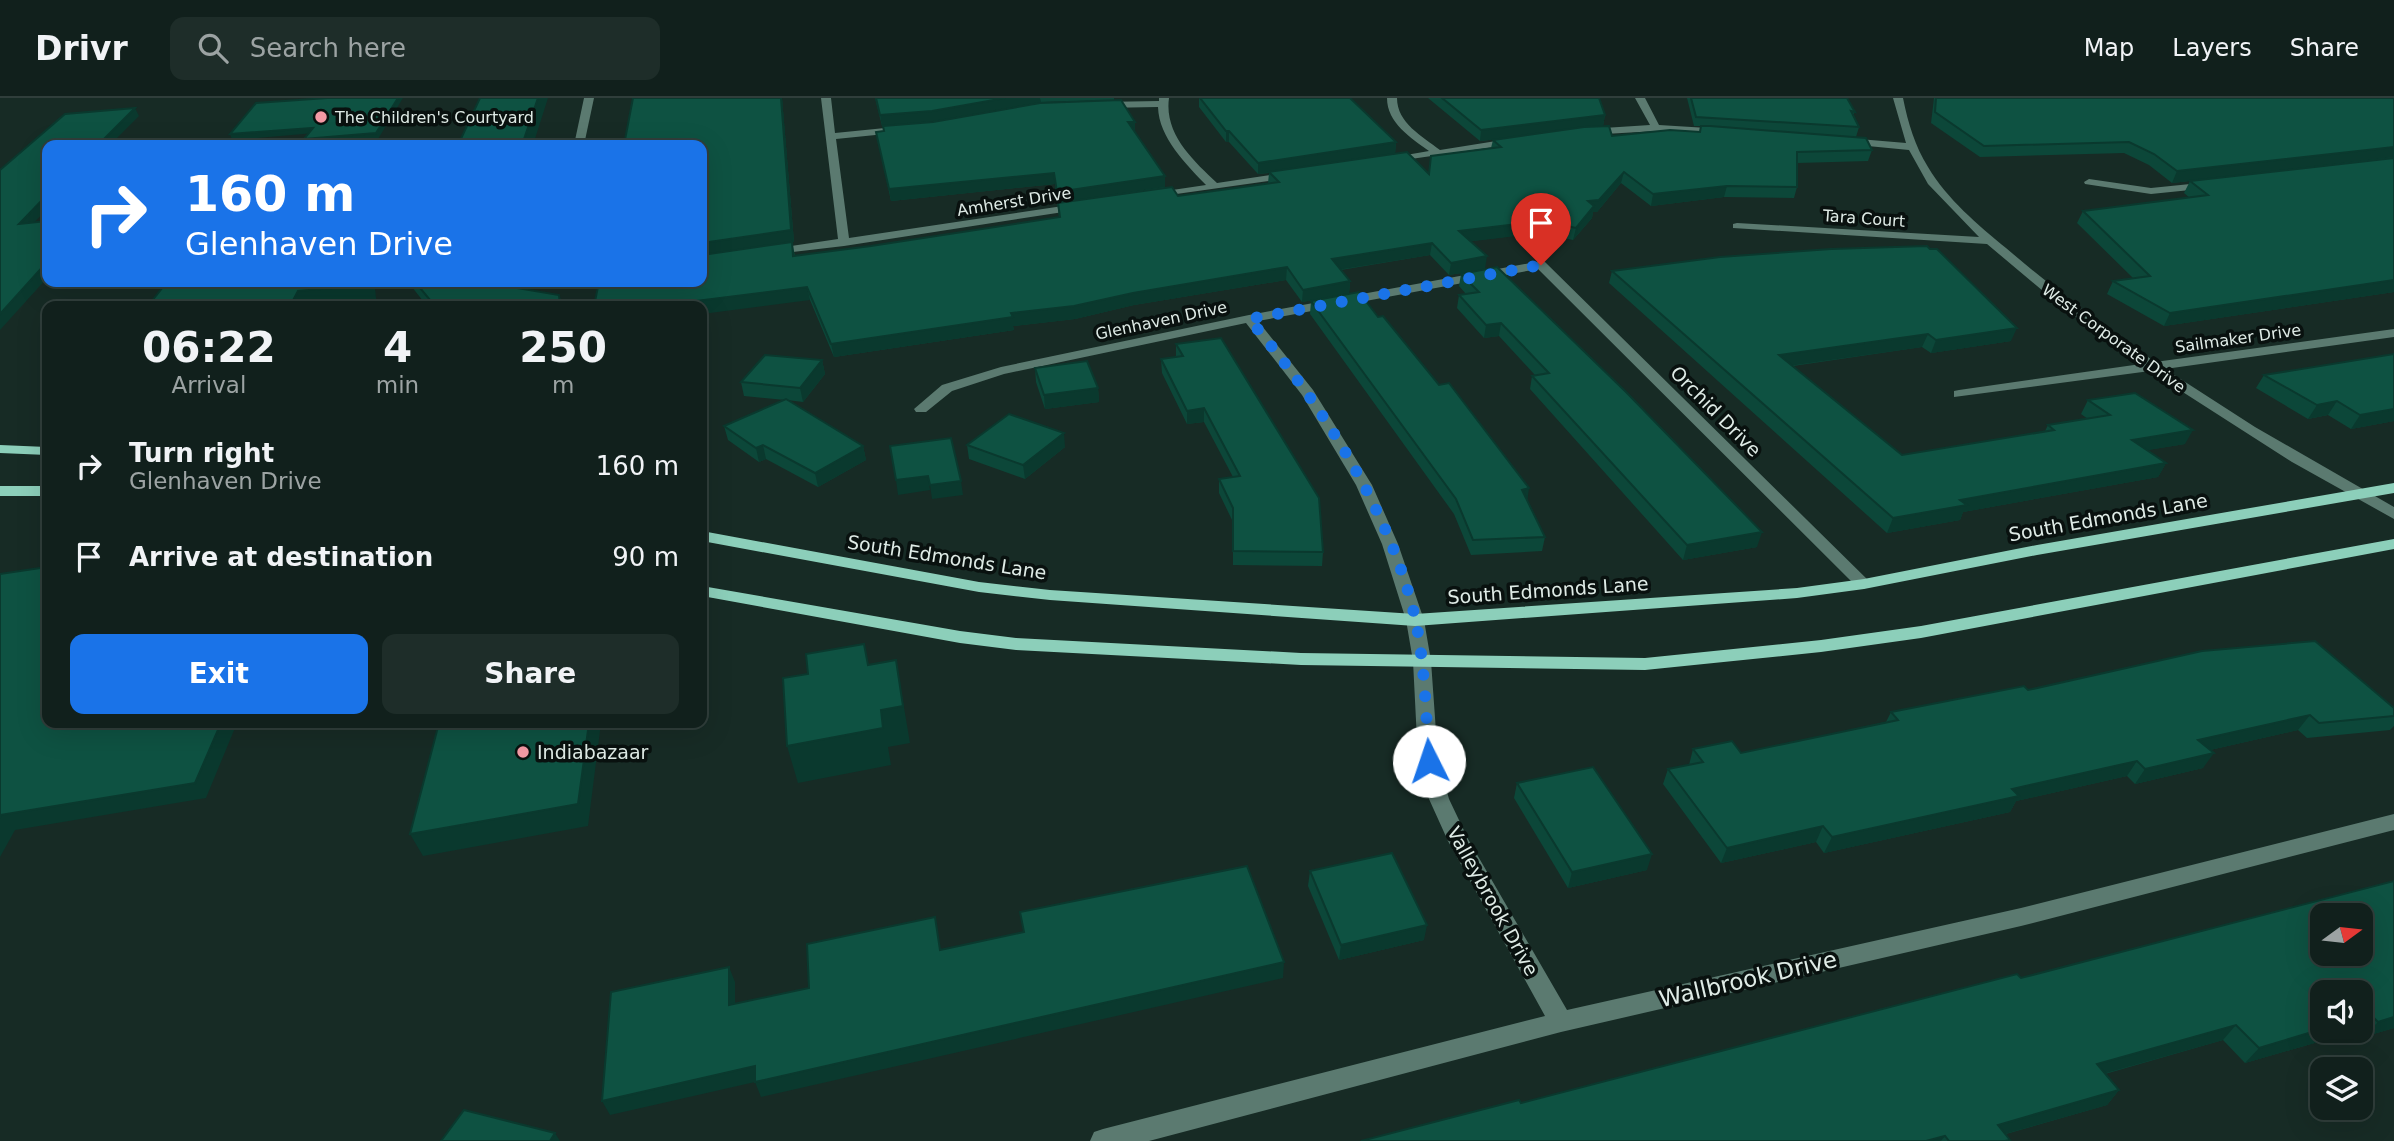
<!DOCTYPE html>
<style>
body{margin:0;font-family:"DejaVu Sans",sans-serif;background:#1e2d29;color:#f1f3f6;height:100vh;display:flex;flex-direction:column;font-size:26px;white-space:nowrap}
*{box-sizing:border-box;margin:0}
p{font-size:23px;color:#9ca3a3}
.icon{flex:none;width:38px;height:38px;fill:none;stroke:currentColor;stroke-width:2;stroke-linecap:round;stroke-linejoin:round}
.map{position:relative;flex:1;overflow:hidden}
.panel{position:absolute;left:42px;top:203px;width:665px;height:427px;display:flex;flex-direction:column;background:#11201c;border-radius:14px;box-shadow:0 7px 28px #0002,0 0 0 2px #303e3b}
.panel>*{flex:none}
.top-card{position:absolute;left:42px;top:42px;width:665px;height:147px;border-radius:14px;box-shadow:0 7px 28px #0002,0 0 0 2px #303e3b;background:#1a73e8;color:#fff;overflow:hidden}
.needle{width:46px;rotate:75deg}
.fabs{position:absolute;left:2310px;top:805px;display:grid;gap:14px}
.fabs a{display:grid;place-items:center;width:63px;height:63px;border-radius:14px;background:#11201c;box-shadow:0 7px 28px #0002,0 0 0 2px #303e3b;font-size:35px}
.pin{position:absolute;display:grid;place-items:center;width:60px;height:60px;color:#fff;margin:-72px -30px;border-radius:50% 50% 50% 0;rotate:-45deg;box-shadow:0 0 7px #0007}
.pin .icon{rotate:45deg}
.me{position:absolute;width:77px;margin:-38px;rotate:356deg;stroke-linejoin:round;filter:drop-shadow(0 0 5px #0008)}
.turn{display:flex;align-items:center;gap:24px;height:147px;padding:0 28px;font-size:32px}
.turn .icon{width:91px;height:91px;stroke-width:2.5}
.turn b{display:block;font-size:49px;line-height:60px}
.eta{display:flex;justify-content:space-evenly;align-items:center;height:119px;text-align:center}
.eta b{font-size:42px;font-weight:700;line-height:49px}
.button{display:flex;gap:14px;margin-top:auto;padding:14px 28px}
.button a{flex:1;height:80px;border-radius:14px;background:#1a73e8;color:#fff;font-size:28px;font-weight:700;line-height:80px;text-align:center}
.button a+a{background:#1e2d29;color:#f1f3f6}
ul{padding:0;list-style:none}
li{display:flex;align-items:center;gap:21px;height:91px;padding:0 28px}
li div{flex:1}
li b{display:block;font-size:26px}
li em{font-style:normal}
header{display:flex;align-items:center;gap:42px;box-sizing:border-box;height:98px;padding:0 35px;background:#11201c;border-bottom:2px solid #303e3b}
header strong{font-size:33px}
nav{display:flex;gap:38px;margin-inline-start:auto;font-size:24px}
.search{width:490px;height:63px;background:#1e2d29;display:flex;align-items:center;gap:18px;box-sizing:border-box;padding:0 24px;border-radius:14px;color:#9ca3a3;font-size:26px}
.map>svg:first-child{display:block}
</style>
<header>
<strong>Drivr</strong>
<div class="search"><svg class="icon" aria-label="search" viewBox="0 0 24 24"><circle cx="10" cy="10" r="6"/><path d="M15 15l6 6"/></svg>Search here</div>
<nav><a>Map</a><a>Layers</a><a>Share</a></nav>
</header>
<div class="map">
<svg width="2394" height="1043" viewBox="0 0 2394 1043">
<rect width="100%" height="100%" fill="#172b25"/>
<g fill="none" stroke-linecap="round" stroke-linejoin="round">
<g fill="#5b7a70" fill-rule="evenodd">
<polygon points="584,0 594,0 584,47 574,47"/>
<polygon points="821,0 831,0 835,35 905,28 910,31 905,34 836,41 849,140 1083,105 1088,108 1083,111 844,148 767,157 765,155 771,151 838,141"/>
<path d="M1159,0h10c-5,36 24,62 48,85l73,-11 5,3 -5,3 -142,20v-4l4,-1 54,-8c-20,-21 -47,-47 -48,-78l-56,1 -5,-3 5,-3 57,-1z"/>
<path d="M1387,0h10c0,25 25,38 43,52l75,-12 5,3 -5,3 -132,19v-4l46,-8c-18,-13 -42,-28 -42,-53z"/>
<polygon points="1635,0 1645,0 1659,27 1724,31 1729,34 1724,37 1656,33 1588,37 1583,34 1588,31 1650,27"/>
<path d="M1893,0h10c5,25 12,48 25,69 19,32 50,58 78,81 48,41 98,79 149,114l239,-33v8l-229,32 90,58 139,80v12l-102,-57 -142,-91 -196,26v-6l5,-1 182,-26 -79,-57 -75,-63 -254,-16v-4l4,-1 242,14 -51,-53 -19,-34 -62,-6 -5,-3 5,-3 59,5z"/>
<polygon points="2089,81 2151,90 2210,84 2215,87 2210,90 2151,96 2085,86 2084,84"/>
<polygon points="1541,163 1545,164 1872,486 1864,491 1858,490 1538,171 1258,223 1313,292 1372,387 1398,446 1424,522 1431,563 1438,662 1449,701 1468,741 1567,912 2021,810 2394,716 2394,732 2021,828 1561,934 1149,1043 1090,1043 1094,1034 1103,1031 1545,918 1448,743 1429,701 1418,662 1413,563 1406,522 1382,446 1356,387 1302,297 1246,225 1004,276 952,293 926,314 916,314 914,311 942,287 1001,269 1249,217"/>
</g>
<g fill="#8ccfba" fill-rule="evenodd">
<polygon points="0,347 47,349 47,357 0,355"/>
<polygon points="2394,385 2394,395 2037,457 1864,491 1797,500 1415,528 1050,502 979,494 702,443 702,433 979,484 1050,492 1415,516 1797,490 1864,481 2037,447"/>
<rect x="0" y="388" width="47" height="10"/>
<polygon points="2394,441 2394,451 1921,540 1821,554 1645,572 1301,567 1016,552 960,545 702,498 702,488 960,533 1016,540 1301,555 1645,560 1821,542 1921,528"/>
</g>
</g>
<g fill="#0c4739">
<polygon points="633,0 782,0 794,144 792,144 795,158 871,148 1059,119 1055,86 891,103 876,34 1135,24 1135,34 1165,78 1165,89 1178,98 1268,85 1269,75 1258,76 1229,44 1226,44 1199,9 1199,0 1350,0 1396,44 1395,56 1429,76 1491,50 1493,42 1500,41 1480,43 1428,0 1599,0 1605,17 1603,28 1597,29 1612,38 1700,34 1701,28 1694,28 1687,0 1847,0 1855,14 1853,17 1859,29 1856,39 1872,52 1868,63 1797,65 1797,89 1794,100 1724,99 1651,108 1621,85 1597,114 1593,114 1592,120 1573,142 1540,135 1471,143 1485,171 1449,177 1430,157 1341,172 1350,183 1349,196 1302,204 1286,182 1134,207 1075,221 1013,228 1014,232 834,259 810,202"/>
<polygon points="875,0 1114,0 1114,2 1041,4 934,23 882,28"/>
<polygon points="1934,0 2394,0 2394,60 2172,85 2149,67 2124,55 1980,59 1931,25"/>
<polygon points="2394,60 2394,194 2164,228 2107,196 2113,183 2133,180 2077,125 2083,113 2190,100 2184,95 2190,83"/>
<polygon points="1930,151 2011,243 1931,255 1922,249 1793,268 1902,357 2045,333 2048,327 2088,321 2081,316 2088,302 2185,346 2147,352 2166,365 2158,379 1963,414 1960,422 1887,435 1609,185 1612,173"/>
<polygon points="1461,176 1757,449 1683,462 1530,291 1532,278 1535,277 1499,238 1484,240 1457,210 1459,197 1466,196 1459,188"/>
<polygon points="408,184 488,184 487,185 559,197 563,208 427,208"/>
<polygon points="1311,203 1545,439 1542,453 1471,457 1454,416 1310,216"/>
<polygon points="1176,246 1323,454 1322,468 1233,467 1233,424 1219,395 1219,381 1233,379 1204,324 1187,326 1162,275 1161,261 1176,259"/>
<polygon points="2394,256 2394,323 2351,331 2328,317 2308,321 2256,290 2264,277"/>
<polygon points="822,262 825,276 803,304 787,302 863,348 866,362 818,389 766,361 759,364 728,342 724,328 785,302 744,298 741,284"/>
<polygon points="1035,270 1098,290 1099,304 1045,311 1036,284"/>
<polygon points="967,347 1065,349 1025,381 969,361"/>
<polygon points="2028,592 2394,610 2394,628 2390,632 2307,640 2298,632 2210,652 2203,670 2135,686 2127,678 2016,703 2010,714 1824,755 1816,744 1721,765 1663,686 1668,671 1689,667 1693,651 1741,655 1886,624 1891,614"/>
<polygon points="1517,685 1647,772 1568,790 1514,700"/>
<polygon points="1310,773 1424,842 1339,862 1308,788"/>
<polygon points="2394,783 2394,930 2363,939 2356,933 2361,933 2361,894 2322,933 2356,933 2245,965 2223,942 2105,976 2119,992 2107,1007 2006,1036 2010,1042 2009,1043 1361,1043 1521,1005 2021,880"/>
</g>
<g fill="#0a392e">
<polygon points="398,0 403,0 378,41 307,47 304,41"/>
<polygon points="538,0 548,0 533,47 522,47"/>
<polygon points="781,0 782,0 794,144 792,144 796,171 702,157 702,145"/>
<polygon points="1005,0 1040,0 1041,4 934,23 882,28 880,17"/>
<polygon points="135,10 139,18 110,47 98,47"/>
<polygon points="1605,17 1603,28 1480,43 1481,32"/>
<polygon points="1128,24 1135,24 1135,35"/>
<polygon points="313,30 315,35 232,42 230,36"/>
<rect x="1226" y="33" width="3" height="11"/>
<polygon points="1396,44 1395,56 1258,76 1258,65"/>
<polygon points="2394,49 2394,59 2172,85 2177,73"/>
<polygon points="1624,74 1621,85 1597,114 1593,114 1592,120 1573,142 1576,130 1588,103"/>
<polygon points="1054,75 1055,86 891,103 889,91"/>
<polygon points="1165,78 1165,89 1057,105 1057,94"/>
<polygon points="1727,88 1724,99 1651,108 1653,96"/>
<polygon points="47,97 47,111 24,135 19,126"/>
<polygon points="1542,123 1540,135 1458,145 1459,133"/>
<polygon points="1432,145 1430,157 1331,173 1332,161"/>
<polygon points="1487,158 1485,171 1449,177 1451,165"/>
<polygon points="47,164 47,180 0,232 0,216"/>
<polygon points="1287,169 1286,182 1134,207 1075,221 1013,228 1014,232 834,259 831,246"/>
<polygon points="2394,182 2394,194 2164,228 2170,215"/>
<polygon points="1350,183 1349,196 1302,204 1303,192"/>
<polygon points="151,184 166,184 154,188"/>
<polygon points="364,184 372,184 375,191 377,208 290,208 298,193"/>
<polygon points="807,189 810,202 702,216 702,208 656,208"/>
<polygon points="1501,225 1499,238 1484,240 1486,227"/>
<polygon points="2017,230 2011,243 1931,255 1936,242"/>
<polygon points="1928,236 1922,249 1775,270 1779,257"/>
<polygon points="822,262 825,276 803,304 800,290"/>
<polygon points="1098,290 1099,304 1045,311 1044,297"/>
<polygon points="2337,303 2328,317 2308,321 2317,307"/>
<polygon points="1204,310 1204,324 1187,326 1187,313"/>
<polygon points="2394,311 2394,323 2351,331 2360,317"/>
<polygon points="2193,332 2185,346 2125,356 2132,342"/>
<polygon points="1064,335 1065,349 1025,381 1023,367"/>
<polygon points="763,347 766,361 759,364 756,350"/>
<polygon points="863,348 866,362 818,389 815,375"/>
<polygon points="2166,365 2158,379 1963,414 1960,422 1887,435 1893,420 1960,402"/>
<polygon points="928,378 930,392 898,397 896,382"/>
<polygon points="961,383 963,397 932,401 930,387"/>
<polygon points="1529,390 1527,405 1522,392"/>
<polygon points="1762,434 1757,449 1683,462 1687,447"/>
<polygon points="896,562 910,645 888,649 891,667 798,685 787,648 881,612"/>
<polygon points="2310,617 2298,632 2188,657 2198,642"/>
<polygon points="221,625 237,625 206,700 15,732 0,759 0,720 1,717"/>
<polygon points="589,625 601,625 588,728 423,758 410,736"/>
<polygon points="2214,655 2203,670 2135,686 2145,671"/>
<polygon points="2137,663 2127,678 2016,703 2010,714 1824,755 1832,739 2012,691"/>
<polygon points="1823,728 1816,744 1721,765 1727,750"/>
<polygon points="1652,756 1647,772 1568,790 1572,774"/>
<polygon points="1427,827 1424,842 1339,862 1341,847"/>
<polygon points="1284,864 1283,880 761,999 755,984 610,1017 602,1003 755,968"/>
<polygon points="729,869 735,884 735,922 729,907"/>
<polygon points="2371,917 2361,928 2361,920"/>
<polygon points="2394,919 2394,930 2363,939 2378,924"/>
<polygon points="2236,927 2223,942 2085,981 2097,966"/>
<polygon points="2322,931 2322,933 2356,933 2245,965 2259,950"/>
<polygon points="2119,992 2107,1007 1987,1041 1998,1027"/>
<polygon points="555,1035 560,1043 550,1043"/>
<polygon points="1945,1038 1941,1043 1926,1043"/>
</g>
<g fill="#0e5242" stroke="#0a392e" stroke-width="2" fill-rule="evenodd">
<polygon points="327,0 398,0 376,35 304,41 313,30 230,36 256,5"/>
<polygon points="480,0 538,0 522,47 458,47"/>
<polygon points="633,0 781,0 791,132 702,145 702,47 624,47"/>
<polygon points="876,0 1005,0 932,13 880,17"/>
<polygon points="1200,0 1350,0 1396,44 1258,65 1229,33 1226,33"/>
<polygon points="1442,0 1599,0 1605,17 1481,32"/>
<polygon points="1691,0 1847,0 1855,14 1851,13 1859,29 1696,19"/>
<polygon points="1936,0 2394,0 2394,49 2177,73 2154,56 2129,44 1984,48 1935,14"/>
<polygon points="1121,2 1135,24 1128,24 1165,78 1057,94 1054,75 889,91 876,34 884,33 883,28 933,24 1040,5"/>
<polygon points="135,10 98,47 47,47 47,97 19,126 47,123 47,148 43,153 47,151 47,164 0,216 0,72 65,16"/>
<polygon points="1609,28 1612,38 1670,32 1700,34 1701,28 1710,28 1866,40 1872,52 1797,54 1797,89 1727,88 1653,96 1624,74 1599,102 1588,103 1594,108 1576,130 1542,123 1459,133 1487,158 1451,165 1432,145 1332,161 1350,183 1303,192 1287,169 1133,195 1074,208 1011,215 1013,219 831,246 807,189 656,208 594,208 599,184 702,184 702,157 792,144 793,158 871,148 1060,119 1058,105 1172,89 1178,98 1279,84 1269,74 1407,54 1429,76 1431,58 1501,49 1493,42 1584,29"/>
<polygon points="2394,60 2394,182 2170,215 2113,183 2150,178 2083,113 2208,97 2190,83"/>
<polygon points="1927,148 1930,151 1937,151 2017,230 1936,242 1928,236 1779,257 1902,357 2054,332 2048,327 2110,317 2088,302 2135,295 2193,332 2132,342 2166,365 1960,402 1967,407 1893,420 1612,173 1720,159 1831,151"/>
<polygon points="1497,169 1626,294 1762,434 1687,447 1532,278 1549,275 1501,225 1486,227 1459,197 1479,194 1461,176"/>
<polygon points="167,184 364,184 364,187 298,193 290,208 148,208"/>
<polygon points="415,184 481,184 559,197 560,208 435,208"/>
<polygon points="1359,194 1378,219 1383,218 1439,287 1449,285 1529,390 1522,392 1545,439 1473,442 1456,401 1311,203"/>
<polygon points="1221,240 1319,400 1323,454 1233,453 1233,410 1219,381 1240,378 1204,310 1187,313 1161,261 1183,258 1176,246"/>
<polygon points="2394,256 2394,311 2360,317 2337,303 2317,307 2264,277"/>
<polygon points="765,257 822,262 800,290 741,284"/>
<polygon points="1087,263 1098,290 1044,297 1035,270"/>
<polygon points="786,301 863,348 815,375 763,347 756,350 724,328"/>
<polygon points="1009,316 1064,335 1023,367 967,347"/>
<polygon points="951,340 961,383 930,387 928,378 896,382 890,348"/>
<polygon points="47,469 47,625 221,625 195,685 1,717 0,720 0,476"/>
<polygon points="2315,543 2394,610 2394,618 2319,625 2310,617 2198,642 2214,655 2145,671 2137,663 2012,691 2019,698 1832,739 1823,728 1727,750 1668,671 1703,664 1693,651 1732,643 1741,655 1898,622 1891,614 2024,588 2028,592 2202,553"/>
<polygon points="864,546 868,567 896,562 903,608 881,612 883,630 787,648 783,580 808,576 806,556"/>
<polygon points="439,625 589,625 578,706 410,736"/>
<polygon points="1593,669 1652,756 1572,774 1517,685"/>
<polygon points="1392,755 1427,827 1341,847 1310,773"/>
<polygon points="1247,768 1284,864 755,984 755,968 602,1003 611,894 729,869 729,907 809,890 807,846 935,819 940,852 1024,834 1020,814"/>
<path d="M2394,783v136l-16,5 -7,-7 -10,3v-26h-39v37l-63,19 -23,-23 -139,39 22,26 -121,35 12,15 -5,1h-56l-4,-5 -19,5h-565l158,-41 2,3 496,-129 4,4zM2322,817h39v39h-39z"/>
<polygon points="464,1012 555,1035 550,1043 441,1043"/>
</g>
<g fill="none" stroke-linecap="round" stroke-linejoin="round">
<path stroke="#1a73e8" stroke-width="12" stroke-dasharray="0 21.6" d="M1429,663c-3,-46 -4,-94 -13,-139 -24,-109 -95,-219 -167,-303l292,-54"/>
</g>
<g fill="#f49aa5" stroke="#09110f" stroke-width="2.5">
<circle cx="321" cy="19" r="7"/>
<circle cx="523" cy="654" r="7"/>
</g>
<g text-anchor="middle" stroke-width="7" stroke-linejoin="round" paint-order="stroke">
<g font-size="16" fill="#dfebe6" stroke="#09110f" text-anchor="start">
<text x="335" y="25">The Children's Courtyard</text>
</g>
<g font-size="16" fill="#dfebe6" stroke="#09110f">
<text transform="translate(1014 103) rotate(-9)" y="6">Amherst Drive</text>
<text transform="translate(1864 120) rotate(4)" y="6">Tara Court</text>
<text transform="translate(1161 222) rotate(-12)" y="6">Glenhaven Drive</text>
<text transform="translate(2114 240) rotate(36)" y="6">West Corporate Drive</text>
<text transform="translate(2238 240) rotate(-8)" y="6">Sailmaker Drive</text>
</g>
<g font-size="19" fill="#dfebe6" stroke="#09110f">
<text transform="translate(1716 313) rotate(45)" y="7">Orchid Drive</text>
<text transform="translate(2108 419) rotate(-10)" y="7">South Edmonds Lane</text>
<text transform="translate(947 459) rotate(9)" y="7">South Edmonds Lane</text>
<text transform="translate(1548 492) rotate(-4)" y="7">South Edmonds Lane</text>
<text transform="translate(1493 803) rotate(61)" y="7">Valleybrook Drive</text>
</g>
<g font-size="19" fill="#dfebe6" stroke="#09110f" text-anchor="start">
<text x="537" y="661">Indiabazaar</text>
</g>
<g font-size="23" fill="#dfebe6" stroke="#09110f">
<text transform="translate(1748 881) rotate(-13)" y="8">Wallbrook Drive</text>
</g>
</g>
</svg>
<div class="fabs">
<a><svg class="needle" viewBox="-14 -14 28 28"><path d="M0-13l5 13h-10z" fill="#e53935"/><path d="M0 13l5-13h-10z" fill="#9ca3a3"/></svg></a>
<a><svg class="icon" aria-label="sound" viewBox="0 0 24 24"><path d="M4 9h4l5-4v14l-5-4H4zM17 9q2 3 0 6"/></svg></a>
<a><svg class="icon" aria-label="layers" viewBox="0 0 24 24"><path d="M12 4l9 5-9 5-9-5zM3 14l9 5 9-5"/></svg></a>
</div>
<div class="pin" style="left:1541px;top:167px;background:#d93025"><svg class="icon" aria-label="arrive" viewBox="0 0 24 24"><path d="M6 21V4h12l-3 4 3 4H6"/></svg></div>
<svg class="me" style="left:1429px;top:663px" viewBox="-20 -20 40 40"><circle r="19" fill="#fff"/><path d="M0-13L10 11 0 6-10 11z" fill="#1a73e8"/></svg>
<div class="top-card">
<div class="turn"><svg class="icon" aria-label="right" viewBox="0 0 24 24"><path d="M7 20v-9h11M14 6l5 5-5 5"/></svg><div><b>160 m</b>Glenhaven Drive</div></div>
</div>
<section class="panel">
<div class="eta">
<div><b>06:22</b><p>Arrival</p></div>
<div><b>4</b><p>min</p></div>
<div><b>250</b><p>m</p></div>
</div>
<ul>
<li><svg class="icon" aria-label="right" viewBox="0 0 24 24"><path d="M7 20v-9h11M14 6l5 5-5 5"/></svg><div><b>Turn right</b><p>Glenhaven Drive</p></div><em>160 m</em></li>
<li><svg class="icon" aria-label="arrive" viewBox="0 0 24 24"><path d="M6 21V4h12l-3 4 3 4H6"/></svg><div><b>Arrive at destination</b></div><em>90 m</em></li>
</ul>
<div class="button"><a>Exit</a><a>Share</a></div>
</section>
</div>
